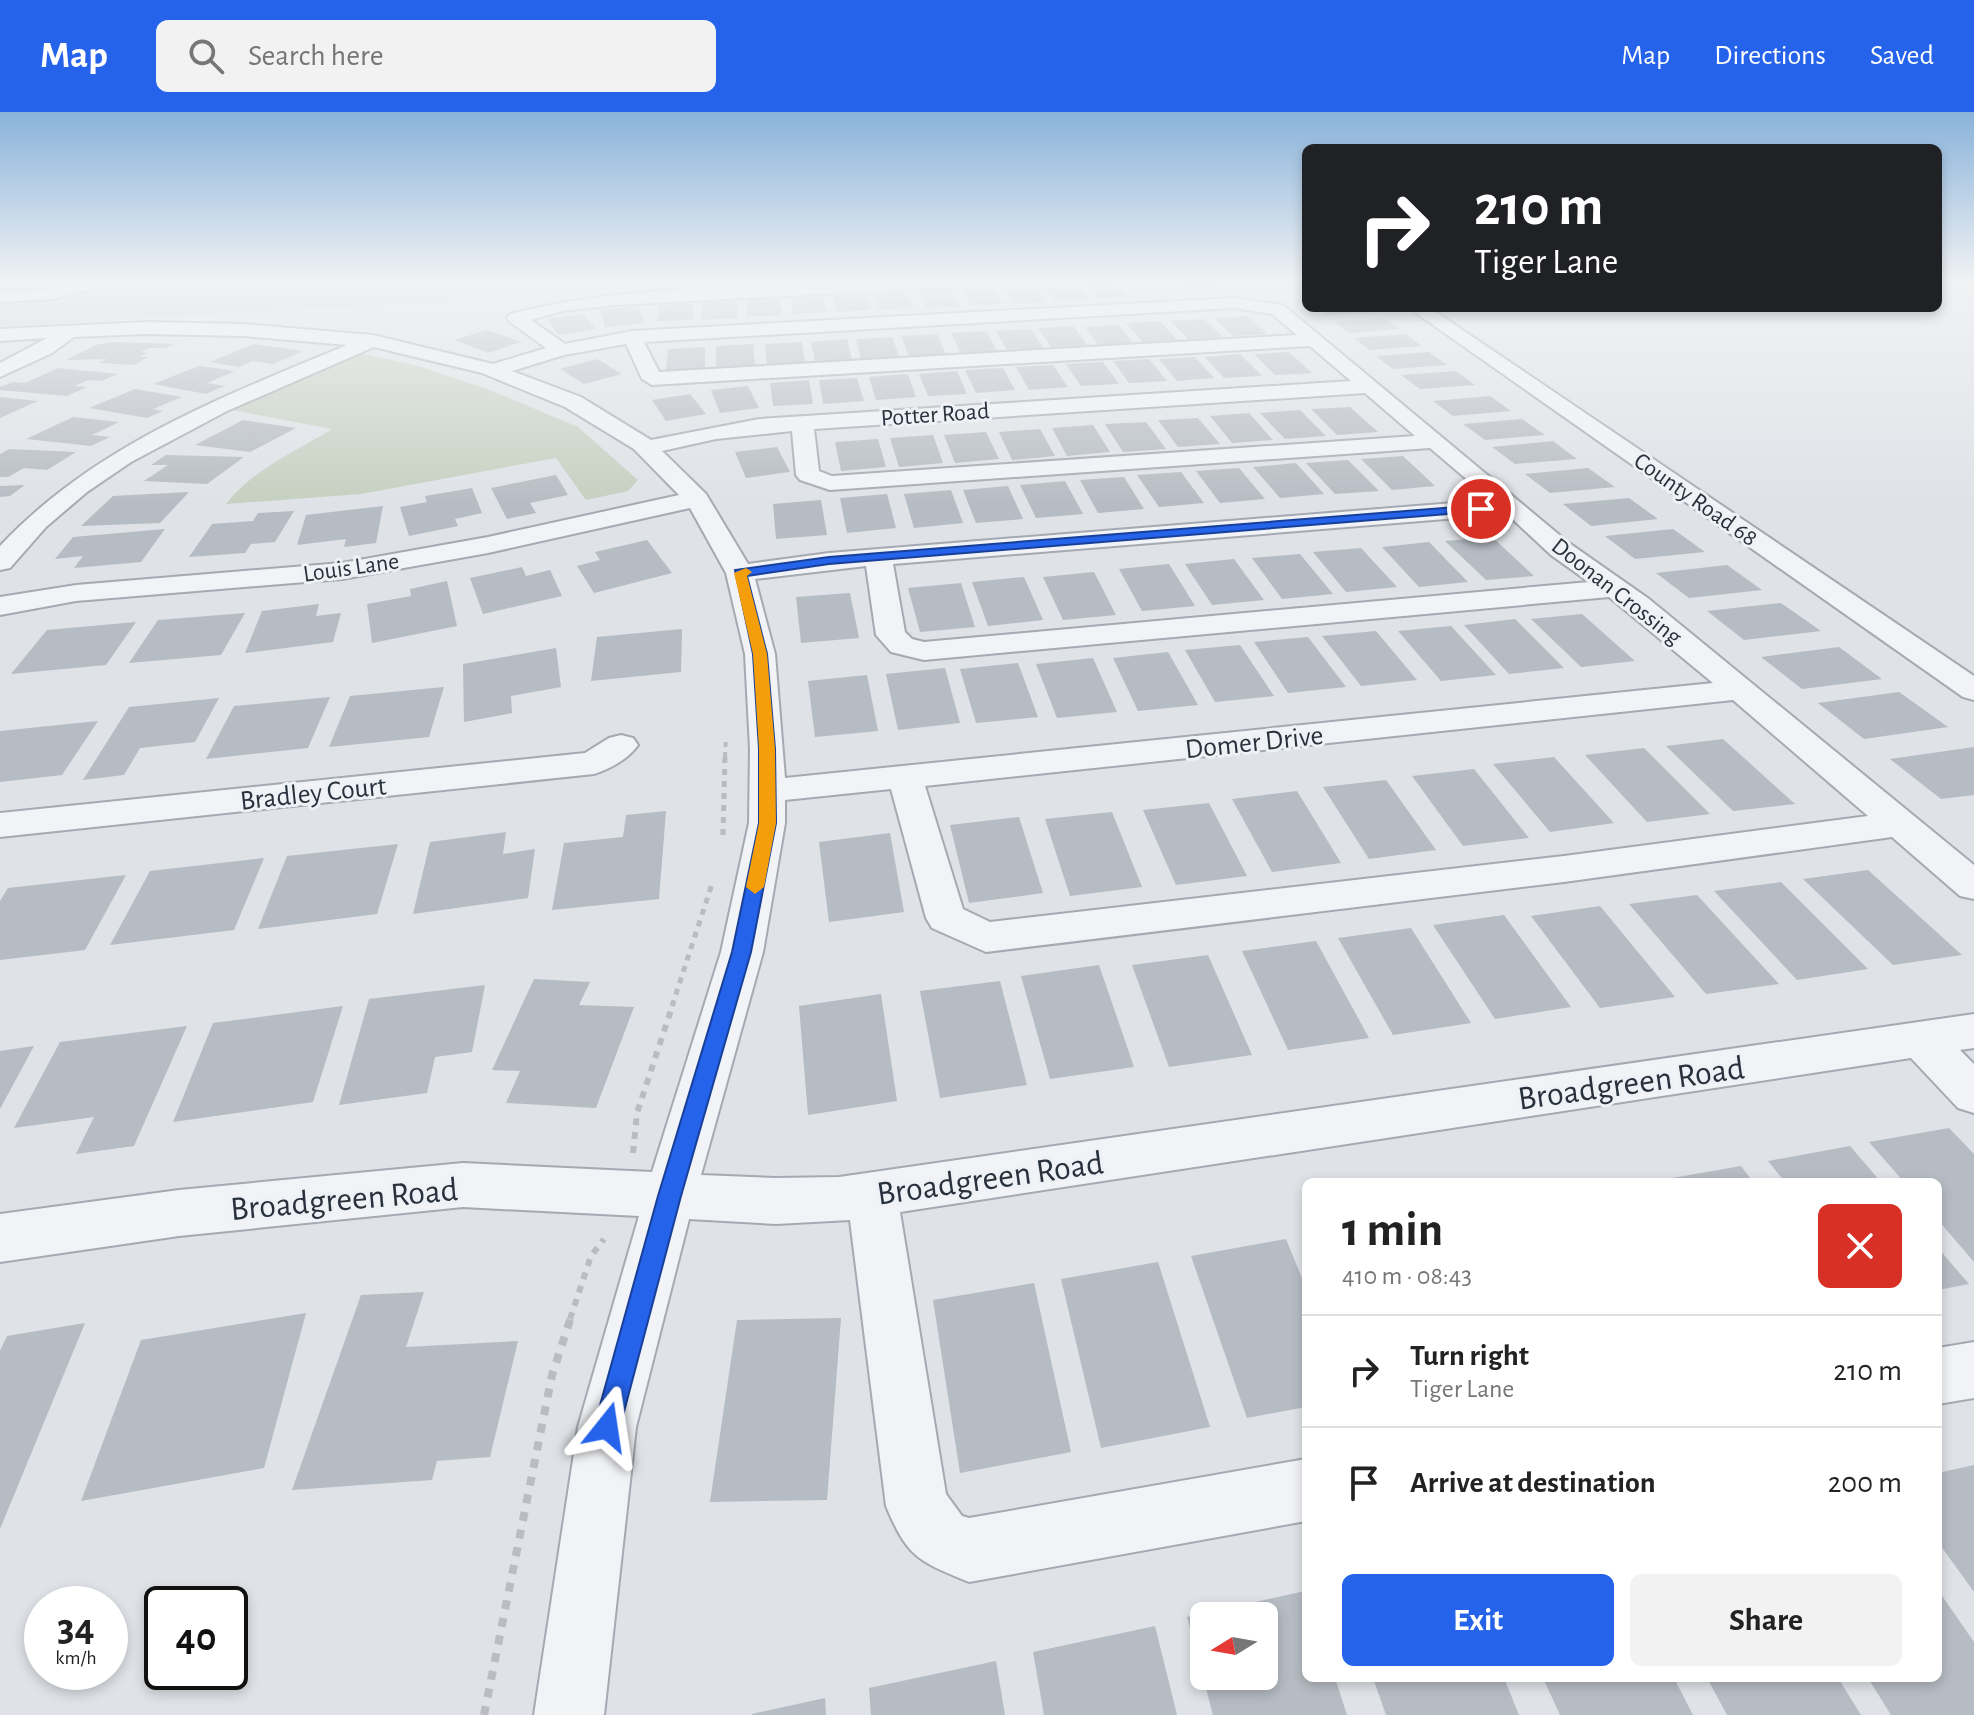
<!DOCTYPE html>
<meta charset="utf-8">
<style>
body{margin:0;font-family:"Alegreya Sans",sans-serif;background:#f2f2f2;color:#222;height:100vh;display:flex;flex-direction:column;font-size:30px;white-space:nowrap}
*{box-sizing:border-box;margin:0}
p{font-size:26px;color:#767676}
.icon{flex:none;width:44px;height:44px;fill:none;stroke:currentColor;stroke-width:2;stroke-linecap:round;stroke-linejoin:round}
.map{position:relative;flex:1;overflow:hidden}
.sheet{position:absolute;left:1302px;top:1066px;width:640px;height:504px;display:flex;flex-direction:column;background:#fff;border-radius:12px;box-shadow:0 4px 12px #0003}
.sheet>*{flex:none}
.banner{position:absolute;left:1302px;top:32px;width:640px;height:168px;border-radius:12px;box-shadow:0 4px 12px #0003;background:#202124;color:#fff;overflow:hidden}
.needle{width:52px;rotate:259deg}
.fabs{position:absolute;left:1190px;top:1490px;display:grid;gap:16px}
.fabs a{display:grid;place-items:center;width:88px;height:88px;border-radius:12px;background:#fff;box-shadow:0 4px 12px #0003;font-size:40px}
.speed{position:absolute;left:24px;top:1474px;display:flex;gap:16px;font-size:40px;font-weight:700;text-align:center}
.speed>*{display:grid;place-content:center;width:104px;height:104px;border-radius:50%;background:#fff;box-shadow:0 4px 12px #0003;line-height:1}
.speed small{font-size:20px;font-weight:400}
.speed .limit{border:4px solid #111;border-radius:12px;background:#fff;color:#111}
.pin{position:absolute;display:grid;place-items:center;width:68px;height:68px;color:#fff;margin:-34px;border:4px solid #fff;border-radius:50%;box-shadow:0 2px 8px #0007}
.me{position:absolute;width:88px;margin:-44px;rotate:15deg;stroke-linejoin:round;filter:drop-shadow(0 0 6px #0008)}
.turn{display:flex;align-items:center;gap:28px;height:168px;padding:0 40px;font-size:36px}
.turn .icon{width:104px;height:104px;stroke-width:2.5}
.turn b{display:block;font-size:56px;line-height:68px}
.round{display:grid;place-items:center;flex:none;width:84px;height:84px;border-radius:12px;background:#f2f2f2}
.headline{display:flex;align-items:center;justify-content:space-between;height:136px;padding:0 40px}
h1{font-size:48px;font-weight:700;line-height:60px}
.action{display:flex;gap:16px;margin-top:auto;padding:16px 40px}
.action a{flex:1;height:92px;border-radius:12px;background:#2563eb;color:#fff;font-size:32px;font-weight:700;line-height:92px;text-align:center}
.action a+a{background:#f2f2f2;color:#222}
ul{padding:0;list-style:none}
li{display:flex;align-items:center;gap:24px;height:112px;padding:0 40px;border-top:2px solid #e0e0e0}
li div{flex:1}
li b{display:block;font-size:30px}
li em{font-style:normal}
header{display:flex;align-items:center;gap:48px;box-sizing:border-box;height:112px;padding:0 40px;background:#2563eb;color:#fff}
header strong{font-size:38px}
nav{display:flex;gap:44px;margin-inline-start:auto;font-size:28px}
.search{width:560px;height:72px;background:#f2f2f2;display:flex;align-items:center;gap:20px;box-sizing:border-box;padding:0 28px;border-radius:12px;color:#767676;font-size:30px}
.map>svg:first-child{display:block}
</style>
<header>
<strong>Map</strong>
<div class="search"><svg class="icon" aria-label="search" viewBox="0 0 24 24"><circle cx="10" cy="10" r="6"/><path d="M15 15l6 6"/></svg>Search here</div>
<nav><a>Map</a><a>Directions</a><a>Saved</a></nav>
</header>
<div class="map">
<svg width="1974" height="1603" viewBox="0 0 1974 1603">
<rect width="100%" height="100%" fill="#dfe2e7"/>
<polygon fill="#cdd1d9" points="0,170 460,170 450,189 0,214"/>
<path fill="#c5d0c0" d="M361,241l57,13 69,23 91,38 60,53 -10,11 -42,9 -30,-42 -195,36 -135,10c27,-35 69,-52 106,-75l-100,-19z"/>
<g fill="#b6bcc3" fill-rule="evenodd">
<polygon points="1114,170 1128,185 1095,187 1083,171"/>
<polygon points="1179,170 1212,170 1221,178 1190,180"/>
<polygon points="1231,170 1264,170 1268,174 1238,175"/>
<polygon points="1294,170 1306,170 1306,182 1281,176"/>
<polygon points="1075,172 1088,187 1055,189 1043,173"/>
<polygon points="1035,174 1046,190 1013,192 1003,175"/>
<polygon points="993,175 1003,192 970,193 961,177"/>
<polygon points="951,177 960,194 926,196 919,179"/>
<polygon points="907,180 914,196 880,198 874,181"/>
<polygon points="866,182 872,198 837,200 833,184"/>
<polygon points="823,184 827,200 793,202 790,186"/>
<polygon points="779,186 782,203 747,205 746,188"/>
<polygon points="737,189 737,206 702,208 702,191"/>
<polygon points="693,191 693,208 657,210 659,193"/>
<polygon points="638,194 645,211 605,215 600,198"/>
<polygon points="1318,196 1371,196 1377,200 1327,203"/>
<polygon points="583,202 596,217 558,223 547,207"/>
<polygon points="1247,204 1267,222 1233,224 1214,206"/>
<polygon points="1384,206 1400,217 1349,221 1334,210"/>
<polygon points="1204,207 1223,225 1188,227 1171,209"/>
<polygon points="1160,209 1177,228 1142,230 1126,211"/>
<polygon points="1119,213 1134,232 1099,234 1085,215"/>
<polygon points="1073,214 1087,233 1051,235 1038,216"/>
<polygon points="1031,217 1043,236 1007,238 996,219"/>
<polygon points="487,218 521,230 488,241 454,228"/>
<polygon points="986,219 997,239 961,241 951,221"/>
<polygon points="937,222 946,242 909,244 901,224"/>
<polygon points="1405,222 1422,234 1369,238 1354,226"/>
<polygon points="892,225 899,244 861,247 856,227"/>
<polygon points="847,227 852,247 815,250 811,230"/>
<polygon points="113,230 175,232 166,236 149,236 141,240 147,241 140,245 148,245 134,253 99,251 107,247 66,248 96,233"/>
<polygon points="802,230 805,250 767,252 765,232"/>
<polygon points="254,232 303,239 273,252 252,249 239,255 210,250"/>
<polygon points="753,232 755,253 716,255 716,234"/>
<polygon points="705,235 705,256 666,258 668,237"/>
<polygon points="1289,240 1312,261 1275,263 1254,242"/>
<polygon points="1429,240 1447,253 1393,257 1376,244"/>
<polygon points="1240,242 1262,264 1224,266 1205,245"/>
<polygon points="1195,245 1214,266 1177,269 1159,247"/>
<polygon points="597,247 622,262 584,272 560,257"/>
<polygon points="1149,247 1167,269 1129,271 1113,249"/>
<polygon points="1103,250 1119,272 1081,274 1066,252"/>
<polygon points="1053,253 1068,275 1029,278 1016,255"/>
<polygon points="199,254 235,259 207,271 225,274 206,282 153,272"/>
<polygon points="58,256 118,262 101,269 88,268 74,274 87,275 67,284 0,278 0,275 13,270 25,271"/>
<polygon points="1003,256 1015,278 976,281 965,258"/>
<polygon points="957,259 967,282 928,284 919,262"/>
<polygon points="1456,259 1475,273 1420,277 1401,263"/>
<polygon points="908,262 916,285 876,288 869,265"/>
<polygon points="857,266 864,289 823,292 819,268"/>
<polygon points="809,268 813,292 773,294 770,271"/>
<polygon points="748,274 759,296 720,301 711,278"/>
<polygon points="135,277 182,285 153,297 163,299 147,306 89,296"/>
<polygon points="690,282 706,302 666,309 652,288"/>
<polygon points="1490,284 1511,299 1453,304 1433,289"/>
<polygon points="0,285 38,289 0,306"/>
<polygon points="1350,295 1378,320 1337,323 1311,297"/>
<polygon points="1300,298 1326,324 1285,327 1260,301"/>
<polygon points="1249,301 1273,328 1232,331 1210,304"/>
<polygon points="73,305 119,310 92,323 110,325 91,334 26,327"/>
<polygon points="1198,306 1220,332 1178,335 1158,308"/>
<polygon points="1522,307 1545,323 1485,328 1463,312"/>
<polygon points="243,308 296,316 250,340 195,333"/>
<polygon points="1146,310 1166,337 1123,340 1105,312"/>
<polygon points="1093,313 1110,340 1067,344 1052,316"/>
<polygon points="1040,317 1055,344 1012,348 999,320"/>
<polygon points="986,320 999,347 955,351 944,323"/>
<polygon points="933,323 943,351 899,355 890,326"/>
<polygon points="878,327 886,355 841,359 835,330"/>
<polygon points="1553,329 1577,347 1515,352 1492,335"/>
<polygon points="777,335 790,360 746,366 735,340"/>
<polygon points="9,337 76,340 47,358 24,356 8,365 0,365 0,342"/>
<polygon points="166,343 244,345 207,372 144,369 168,353 151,353"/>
<polygon points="1403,344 1435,374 1392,378 1361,347"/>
<polygon points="1348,348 1379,379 1335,382 1306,351"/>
<polygon points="1296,351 1324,382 1280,386 1253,355"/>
<polygon points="1239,356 1265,387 1220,391 1196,359"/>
<polygon points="1588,356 1615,375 1550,381 1525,362"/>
<polygon points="1181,360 1204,391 1159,395 1137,363"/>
<polygon points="556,363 568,383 530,391 536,401 507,407 491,376"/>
<polygon points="1124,365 1144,397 1098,401 1080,368"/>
<polygon points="1065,369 1083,402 1036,406 1020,373"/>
<polygon points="25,373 10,384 0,385 0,374"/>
<polygon points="1008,374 1023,407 976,411 963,378"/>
<polygon points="472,376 482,401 455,407 458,414 409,424 400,395 427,390 425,384"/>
<polygon points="951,378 963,411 914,416 904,382"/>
<polygon points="189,380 160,411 81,414 113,384"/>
<polygon points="887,382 896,416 847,421 840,386"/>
<polygon points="1629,386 1658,407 1591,414 1563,392"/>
<polygon points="821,388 827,423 776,427 773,392"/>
<polygon points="383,394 376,431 344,435 346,427 297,433 306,403"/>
<polygon points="294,399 275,430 251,432 245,441 189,445 212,412 253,409 258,401"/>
<polygon points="165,417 141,450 74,456 83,444 55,447 73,425"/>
<polygon points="1673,417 1705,440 1635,447 1605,424"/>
<polygon points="1492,425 1534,464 1486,468 1445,429"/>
<polygon points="647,428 672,461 594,481 577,454 600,448 595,440"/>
<polygon points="1429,430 1468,470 1419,475 1382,435"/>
<polygon points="1361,436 1397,475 1346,480 1313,440"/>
<polygon points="1300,442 1333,482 1282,487 1252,446"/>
<polygon points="1234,447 1264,488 1212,493 1185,452"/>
<polygon points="1169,452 1195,494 1142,499 1119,457"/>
<polygon points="1727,453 1762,478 1689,486 1656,461"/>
<polygon points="522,455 526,464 550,458 562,484 483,502 470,466"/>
<polygon points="1094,460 1116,503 1063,508 1043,465"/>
<polygon points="1024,465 1043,508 988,514 972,470"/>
<polygon points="447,469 457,514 372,531 367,492 411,484 410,477"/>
<polygon points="961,471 975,515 920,520 908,476"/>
<polygon points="850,481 859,526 801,531 796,485"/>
<polygon points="1781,491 1821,519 1744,528 1707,499"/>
<polygon points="319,492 316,504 341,501 333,530 245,541 262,499"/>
<polygon points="245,501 221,543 129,551 158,508"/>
<polygon points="1582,502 1635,549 1581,555 1531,507"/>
<polygon points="1515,507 1564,556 1509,562 1464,513"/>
<polygon points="136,510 106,553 11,562 47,518"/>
<polygon points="1451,514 1496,563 1441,569 1398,519"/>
<polygon points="682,517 681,560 591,569 597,525"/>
<polygon points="1376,519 1417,568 1361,574 1322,524"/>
<polygon points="1308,525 1346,575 1288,581 1254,530"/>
<polygon points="1240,533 1274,584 1215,590 1185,538"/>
<polygon points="1839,535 1882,567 1802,577 1761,545"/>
<polygon points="556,536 561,575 511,584 512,601 464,610 463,552"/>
<polygon points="1168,540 1198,593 1138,599 1113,546"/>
<polygon points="1093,546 1117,600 1057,606 1036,552"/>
<polygon points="1018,551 1038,605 976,611 960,557"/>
<polygon points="945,556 960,611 898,618 886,562"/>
<polygon points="867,563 878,619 815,625 808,569"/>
<polygon points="444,575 429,625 329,635 350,584"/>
<polygon points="1899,580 1948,615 1864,627 1818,591"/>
<polygon points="330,585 308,636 206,647 234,594"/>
<polygon points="219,586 195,630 140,636 124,663 83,668 129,595"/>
<polygon points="98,609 62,663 0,670 0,619"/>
<polygon points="1723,627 1795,692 1733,699 1666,634"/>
<polygon points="1974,635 1974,683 1941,687 1890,647"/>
<polygon points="1644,636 1710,702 1647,710 1585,643"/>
<polygon points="1554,645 1614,711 1550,720 1493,652"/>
<polygon points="1474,657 1529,726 1463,734 1412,664"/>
<polygon points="1386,668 1436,738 1369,747 1323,675"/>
<polygon points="1297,679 1341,751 1272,760 1232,687"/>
<polygon points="1209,691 1247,764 1176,773 1143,698"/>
<polygon points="666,699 659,787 552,798 564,731 623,725 626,703"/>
<polygon points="1112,700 1142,775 1070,784 1045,707"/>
<polygon points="1019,705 1043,781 969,791 950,713"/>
<polygon points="506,720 503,742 535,737 528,786 413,802 430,730"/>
<polygon points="890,721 904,800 829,810 819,730"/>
<polygon points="398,732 377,802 258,817 287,744"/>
<polygon points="264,746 234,818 110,833 150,759"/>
<polygon points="1868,758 1962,843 1893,853 1803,767"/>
<polygon points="126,763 85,838 0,848 0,789 8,776"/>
<polygon points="1781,770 1868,857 1797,868 1714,779"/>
<polygon points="1697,783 1779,872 1706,882 1629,792"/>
<polygon points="1600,794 1675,885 1600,896 1531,804"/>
<polygon points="1504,803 1571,895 1495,907 1433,813"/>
<polygon points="1411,816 1471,911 1393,923 1338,826"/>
<polygon points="1316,829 1369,926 1288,938 1242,839"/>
<polygon points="1208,843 1252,943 1169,955 1132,853"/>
<polygon points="1099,853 1134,955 1050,967 1021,864"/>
<polygon points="534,867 590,870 579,893 634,895 596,996 506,991 520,959 492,958"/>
<polygon points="1000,869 1027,973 940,986 920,879"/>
<polygon points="485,873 472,940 435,945 427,981 339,993 369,887"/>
<polygon points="881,882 897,989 808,1003 799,894"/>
<polygon points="343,894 313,990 173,1010 213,911"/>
<polygon points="187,914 134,1034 76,1042 94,1005 14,1016 60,930"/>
<polygon points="34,934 0,997 0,939"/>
<polygon points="1949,1016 1974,1042 1974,1150 1938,1108 1938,1070 1904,1070 1869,1030"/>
<polygon points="1850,1034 1881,1070 1785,1070 1768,1049"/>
<polygon points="1741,1054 1753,1070 1662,1070 1661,1068"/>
<polygon points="1286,1127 1306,1176 1306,1295 1247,1306 1191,1144"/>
<polygon points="1938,1136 1969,1172 1938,1178"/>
<polygon points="1158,1150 1210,1315 1101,1336 1061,1167"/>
<polygon points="1034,1171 1071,1340 960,1361 933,1188"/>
<polygon points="424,1180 406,1235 518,1229 490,1345 437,1349 432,1368 292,1378 361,1183"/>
<polygon points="306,1201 264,1356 81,1389 141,1228"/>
<polygon points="841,1206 827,1388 710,1390 737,1208"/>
<polygon points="85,1211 0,1417 0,1239 7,1224"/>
<polygon points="1974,1353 1974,1480 1938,1430 1938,1361"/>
<polygon points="1938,1478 1974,1530 1974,1603 1891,1603 1868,1566 1938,1566"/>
<path d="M1305,1479l1,87h29l12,37h-134l-26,-98zM1204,1504h60v60h-60z"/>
<polygon points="1155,1514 1177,1603 1044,1603 1033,1540"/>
<polygon points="996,1549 1005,1603 871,1603 869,1576"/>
<polygon points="1373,1566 1504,1566 1519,1603 1386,1603"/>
<polygon points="1543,1566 1674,1566 1693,1603 1560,1603"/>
<polygon points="1707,1566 1838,1566 1861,1603 1727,1603"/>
<polygon points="825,1586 826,1603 752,1603 752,1602"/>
</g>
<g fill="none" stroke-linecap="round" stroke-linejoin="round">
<g stroke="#a5a9b1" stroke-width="4">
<g id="minor">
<polygon points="77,170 103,170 101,174 53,187 0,190 0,180 52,177"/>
<path d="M856,170h102l-8,5 -334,18 -53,6 -32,9 34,24 67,-13 602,-33 49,7 286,238 80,56 325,266v34l-14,-3 -68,-59 -328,45 -578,70 -54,-24 -6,-10 -35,-129 -106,11v23l-22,129 -62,223 75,3 63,-1 1135,-163v34l-14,2 14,14v49l-16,-5 -47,-50 -1011,154 46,282 16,22 7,2 337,-59v62l-337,61c-50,-21 -61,-23 -83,-76l-36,-286 -74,4 -87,-5 -53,208 -32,288h-70l44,-288 61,-211 -176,-9 -284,29 -179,26v-48l179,-24 284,-27 189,9 69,-220 28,-129 1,-74 -5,-95 -19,-81 -36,-65 -202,45 -146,26 -266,22 -76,14v-18l76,-12 266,-22 146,-26 191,-42 -45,-46 -69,-42 -83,-34 -108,-26 -147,64 -96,51 -44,30 -41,35 -36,41 -10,2v-24c95,-101 222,-149 347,-201l-104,-9 -97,-2 -72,3 -22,16 -52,24v-14l47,-25 -47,3v-12l146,-7 97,2 130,11 120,29 53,-16 -36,-26 -3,-4 3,-4c112,-29 231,-26 346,-32zM1234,196l38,6 25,21 -638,37 -15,-30zM626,232l16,35 10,6 658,-39 41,35 -592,38 -108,21 -70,-43 -69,-26 52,-16zM1365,281l50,43 -583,40 -13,-5 -5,-42zM792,319l4,44 4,5 30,10 600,-42 61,52 -662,53 -81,11 -42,-70 -44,-43 54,-12zM1507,402l44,41 38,27 -665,60 -12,-3 -7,-7 -12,-68zM866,454l10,69 15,17 33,8 685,-63 104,86 -928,95 -10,-124 -20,-75zM1733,588l135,116 -304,40 -574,66 -27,-13 -38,-123z"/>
<polygon points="1409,196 1430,196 1974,564 1974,588 1963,585"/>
<path d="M621,623l12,3 5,7c-10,14 -28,24 -44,29l-594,63v-24l585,-60 24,-15z"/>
<polygon points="1974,1230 1974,1286 1938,1292 1938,1236"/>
</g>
</g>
<polyline stroke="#b9bdc2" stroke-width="4" stroke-dasharray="5 5" stroke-linecap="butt" points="725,645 726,625"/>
<g stroke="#b9bdc2" stroke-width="5" stroke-dasharray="6 6" stroke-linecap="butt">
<polyline points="723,723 725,643"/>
<polyline points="672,894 712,772"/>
</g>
<g stroke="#b9bdc2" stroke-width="6" stroke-dasharray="7 7" stroke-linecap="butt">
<polyline points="633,1041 637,1001 673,892"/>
<polyline points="570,1207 591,1144 604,1127"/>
</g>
<polyline stroke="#b9bdc2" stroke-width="8" stroke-dasharray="9 9" stroke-linecap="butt" points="484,1603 552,1263 571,1205"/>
<use href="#minor" fill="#f1f3f6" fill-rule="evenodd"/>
</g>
<linearGradient id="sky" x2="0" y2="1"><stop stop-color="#89b3da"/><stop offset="0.43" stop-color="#f1f2f4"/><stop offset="1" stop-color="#f1f2f4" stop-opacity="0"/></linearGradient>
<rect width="1974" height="394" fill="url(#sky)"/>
<polygon fill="#2563eb" stroke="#184099" stroke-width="2" points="1481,393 1487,397 1485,399 829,452 747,464 767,542 775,637 776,711 751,840 681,1084 620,1315 616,1325 607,1329 598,1325 594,1315 658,1084 732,840 759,711 759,637 753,542 735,458 829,445"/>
<polygon fill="#f59e0b" points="746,456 752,460 747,464 767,542 775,637 776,711 764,775 755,782 746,775 759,711 759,637 753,542 734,461"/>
<g text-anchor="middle" stroke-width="6" stroke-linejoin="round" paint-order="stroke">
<g font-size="24" fill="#29313d" stroke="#eef1f5">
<text transform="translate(935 302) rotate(-4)" y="8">Potter Road</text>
<text transform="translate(1696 387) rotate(35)" y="8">County Road 68</text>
<text transform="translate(351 455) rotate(-8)" y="8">Louis Lane</text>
<text transform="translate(1617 479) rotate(38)" y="8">Doonan Crossing</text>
</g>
<g font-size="28" fill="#29313d" stroke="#eef1f5">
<text transform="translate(1254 629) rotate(-6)" y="10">Domer Drive</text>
<text transform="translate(313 680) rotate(-6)" y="10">Bradley Court</text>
</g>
<g font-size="34" fill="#29313d" stroke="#eef1f5">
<text transform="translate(1631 970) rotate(-8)" y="12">Broadgreen Road</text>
<text transform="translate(990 1065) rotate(-8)" y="12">Broadgreen Road</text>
<text transform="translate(344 1086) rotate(-5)" y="12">Broadgreen Road</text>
</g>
</g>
</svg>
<div class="fabs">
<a><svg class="needle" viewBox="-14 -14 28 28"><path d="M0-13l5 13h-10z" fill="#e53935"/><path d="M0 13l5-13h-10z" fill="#767676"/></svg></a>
</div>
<div class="speed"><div>34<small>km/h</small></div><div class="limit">40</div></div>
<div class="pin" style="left:1481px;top:397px;background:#d93025"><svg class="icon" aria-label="arrive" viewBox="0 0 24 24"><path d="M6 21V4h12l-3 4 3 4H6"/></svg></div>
<svg class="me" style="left:607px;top:1315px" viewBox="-20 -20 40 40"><path d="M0-17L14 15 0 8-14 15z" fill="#2563eb" stroke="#fff" stroke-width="4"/></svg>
<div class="banner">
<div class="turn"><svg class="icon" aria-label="right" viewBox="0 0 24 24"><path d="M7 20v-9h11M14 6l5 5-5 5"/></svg><div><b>210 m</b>Tiger Lane</div></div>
</div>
<section class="sheet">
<div class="headline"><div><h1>1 min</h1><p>410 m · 08:43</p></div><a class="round" style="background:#d93025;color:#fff"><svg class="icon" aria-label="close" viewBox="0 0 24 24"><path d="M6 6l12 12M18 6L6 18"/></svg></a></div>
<ul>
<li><svg class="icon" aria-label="right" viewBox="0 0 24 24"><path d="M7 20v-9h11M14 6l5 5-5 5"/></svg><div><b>Turn right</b><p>Tiger Lane</p></div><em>210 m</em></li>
<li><svg class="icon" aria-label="arrive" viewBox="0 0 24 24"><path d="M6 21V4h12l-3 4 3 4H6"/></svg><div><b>Arrive at destination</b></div><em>200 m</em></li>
</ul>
<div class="action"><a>Exit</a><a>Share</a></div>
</section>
</div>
